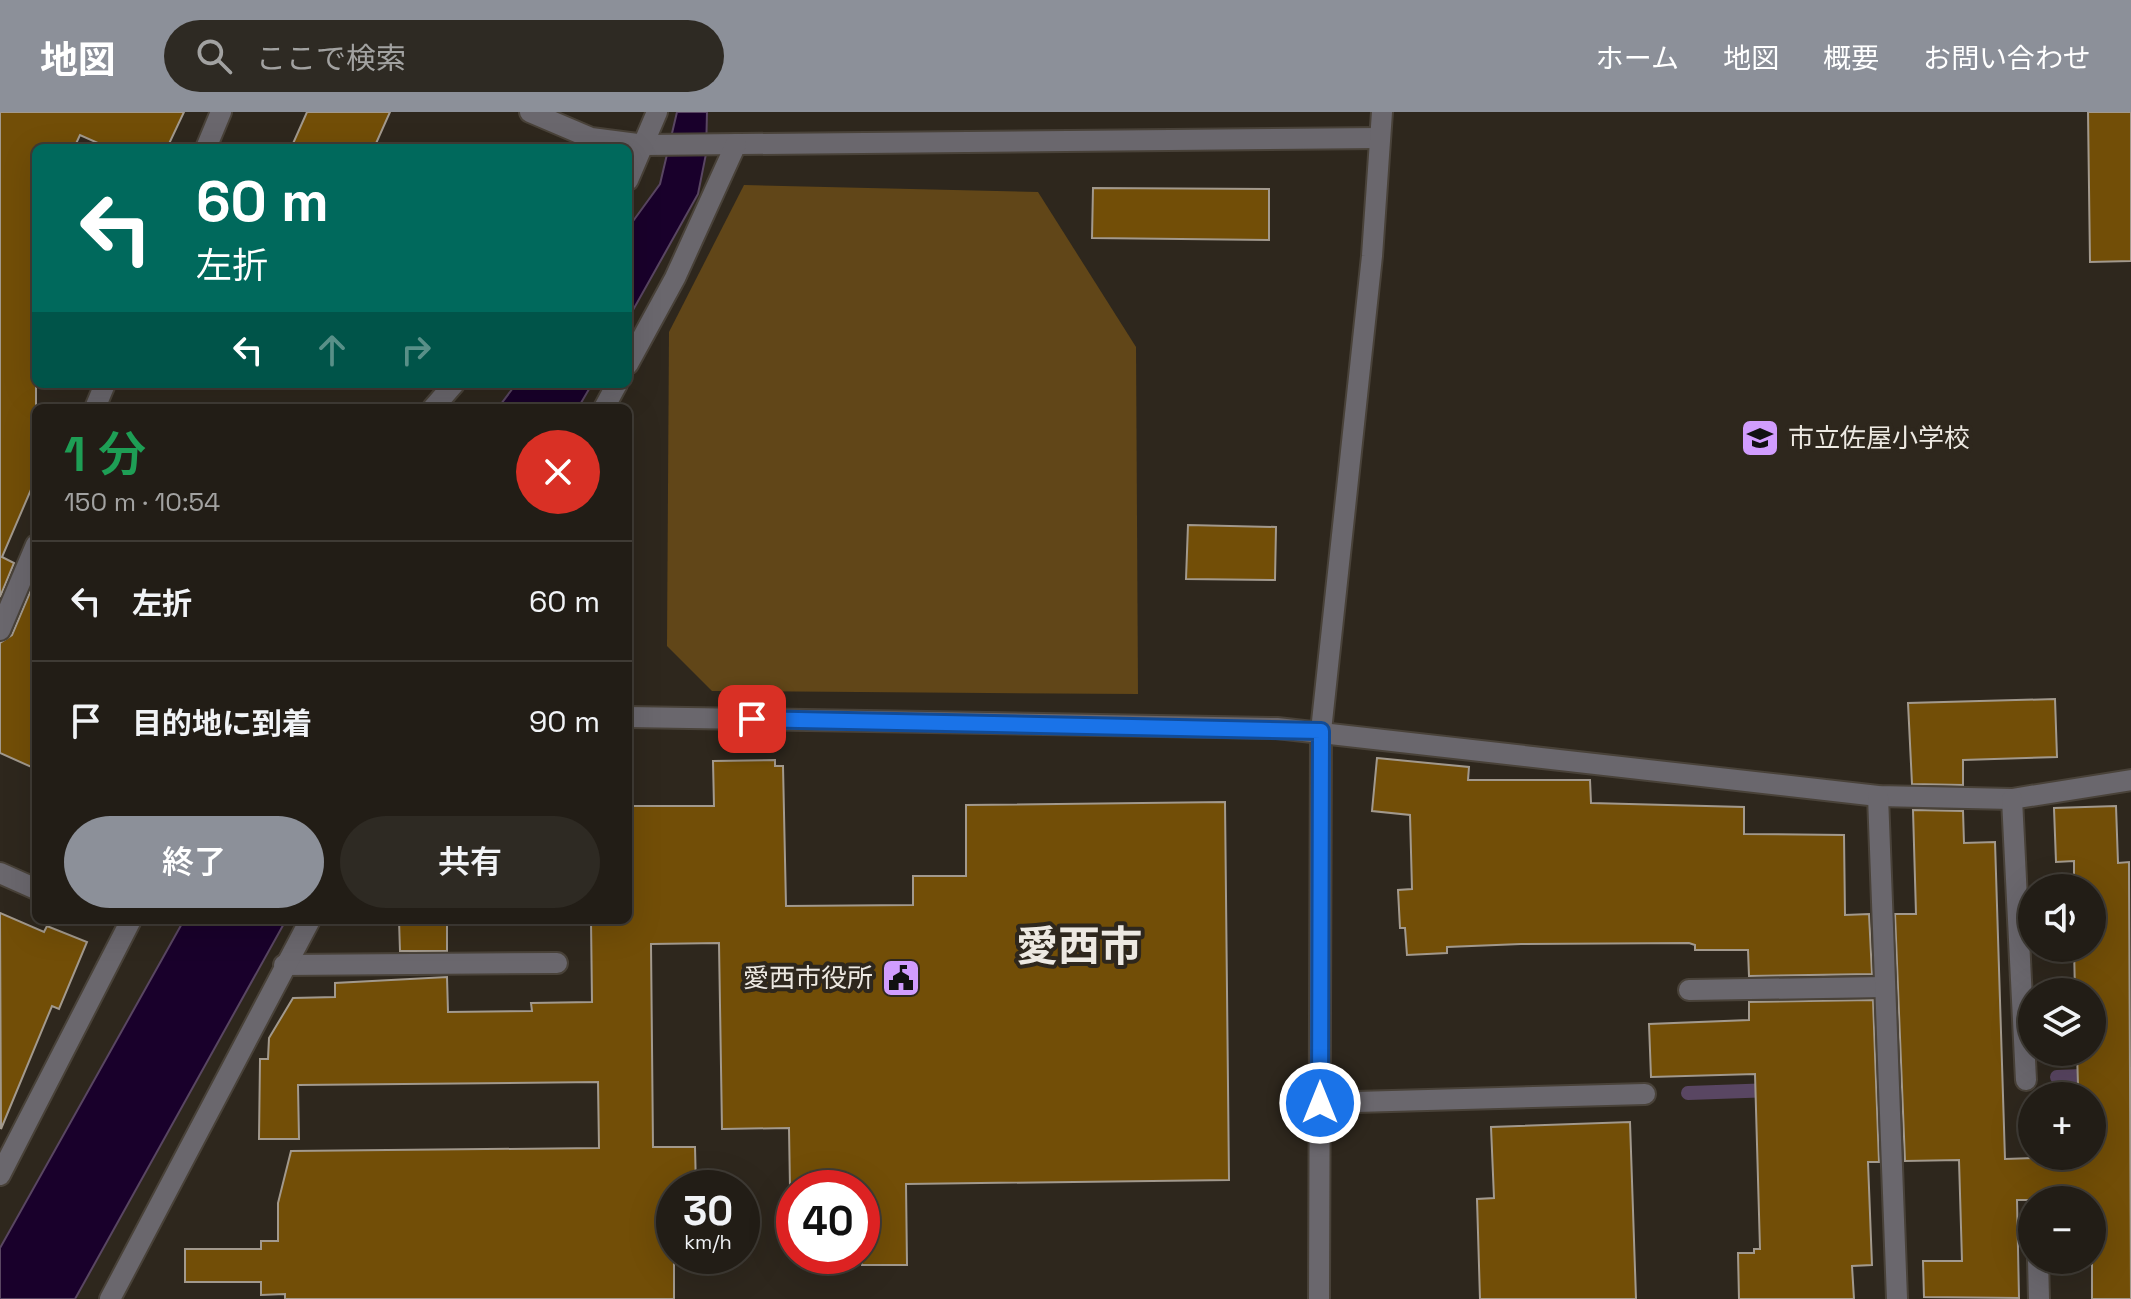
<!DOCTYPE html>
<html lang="ja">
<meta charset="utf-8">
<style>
body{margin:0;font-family:"Space Grotesk","Noto Sans JP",sans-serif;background:#2e2a23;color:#f1f3f6;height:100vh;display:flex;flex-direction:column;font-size:30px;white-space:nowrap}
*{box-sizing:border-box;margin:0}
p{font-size:26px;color:#a2a2a1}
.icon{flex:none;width:44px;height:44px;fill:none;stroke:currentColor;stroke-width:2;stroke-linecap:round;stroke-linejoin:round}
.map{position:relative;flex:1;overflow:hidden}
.panel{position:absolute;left:32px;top:292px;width:600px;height:520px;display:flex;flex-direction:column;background:#221d16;border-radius:12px;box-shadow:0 8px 32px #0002,0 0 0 2px #3f3b35}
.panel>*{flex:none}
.top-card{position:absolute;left:32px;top:32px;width:600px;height:244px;border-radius:12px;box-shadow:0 8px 32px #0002,0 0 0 2px #3f3b35;background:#00695c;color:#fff;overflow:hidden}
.buttons{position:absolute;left:2018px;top:762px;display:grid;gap:16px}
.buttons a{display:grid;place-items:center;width:88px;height:88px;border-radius:50%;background:#221d16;box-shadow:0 8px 32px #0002,0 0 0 2px #3f3b35;font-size:40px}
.speed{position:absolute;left:656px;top:1058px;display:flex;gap:16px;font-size:40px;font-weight:700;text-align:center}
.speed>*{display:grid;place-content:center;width:104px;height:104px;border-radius:50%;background:#221d16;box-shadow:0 8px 32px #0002,0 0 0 2px #3f3b35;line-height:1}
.speed small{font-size:20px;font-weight:400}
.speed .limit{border:12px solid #d22;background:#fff;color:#111}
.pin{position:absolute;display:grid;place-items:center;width:68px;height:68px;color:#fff;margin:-34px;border-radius:16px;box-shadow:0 4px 12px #0006}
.me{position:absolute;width:88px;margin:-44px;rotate:0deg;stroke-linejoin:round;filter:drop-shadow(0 0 6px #0008)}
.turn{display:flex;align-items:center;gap:28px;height:168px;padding:0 32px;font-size:36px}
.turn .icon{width:104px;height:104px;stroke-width:2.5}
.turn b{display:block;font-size:56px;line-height:68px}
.lanes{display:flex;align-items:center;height:76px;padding:0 32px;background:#0003;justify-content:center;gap:40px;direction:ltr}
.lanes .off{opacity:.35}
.round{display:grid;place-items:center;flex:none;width:84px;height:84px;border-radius:42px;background:#2e2a23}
.overview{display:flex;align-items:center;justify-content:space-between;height:136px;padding:0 32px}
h1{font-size:48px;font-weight:600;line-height:60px;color:#1e9e55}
.button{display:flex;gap:16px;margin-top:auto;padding:16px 32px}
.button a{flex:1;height:92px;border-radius:48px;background:#8c9099;color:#fff;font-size:32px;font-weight:600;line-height:92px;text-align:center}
.button a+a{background:#2e2a23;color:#f1f3f6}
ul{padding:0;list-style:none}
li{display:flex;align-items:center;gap:24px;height:120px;padding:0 32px;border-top:2px solid #3f3b35}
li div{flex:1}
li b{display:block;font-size:30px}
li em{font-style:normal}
header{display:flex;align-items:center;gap:48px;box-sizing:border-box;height:112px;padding:0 40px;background:#8c9099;color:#fff}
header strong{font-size:38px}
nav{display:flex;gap:44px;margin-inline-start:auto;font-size:28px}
.search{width:560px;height:72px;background:#2e2a23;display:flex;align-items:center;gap:20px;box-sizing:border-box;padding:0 28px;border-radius:44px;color:#a2a2a1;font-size:30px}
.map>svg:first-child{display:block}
</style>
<header>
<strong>地図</strong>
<div class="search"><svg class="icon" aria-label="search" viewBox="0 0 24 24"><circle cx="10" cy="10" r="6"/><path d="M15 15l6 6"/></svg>ここで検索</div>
<nav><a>ホーム</a><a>地図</a><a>概要</a><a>お問い合わせ</a></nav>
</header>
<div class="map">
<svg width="2131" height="1187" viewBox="0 0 2131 1187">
<rect width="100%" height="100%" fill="#2e271d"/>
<polygon fill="#614618" points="744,73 1038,80 1136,235 1138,582 712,579 667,534 669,220"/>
<g fill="#19002b" stroke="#594662" stroke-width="2">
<polygon points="677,0 707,0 706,42 698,82 628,207 628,116 660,72"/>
<polygon points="516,272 592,272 578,296 498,296"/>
<polygon points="184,808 286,808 75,1187 0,1187 0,1136"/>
</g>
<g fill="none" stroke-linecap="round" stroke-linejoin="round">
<g stroke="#594662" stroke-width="14">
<polyline points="2057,965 2131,962"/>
<polyline points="1688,981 1774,978"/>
</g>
</g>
<g fill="#724e07" stroke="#a2998d" stroke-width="2">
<polygon points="0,0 184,0 167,36 109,36 80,23 74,36 36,36 36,366 2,445 14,451 0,485"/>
<polygon points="307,0 390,0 374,36 291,36"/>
<polygon points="2088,0 2131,0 2131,149 2090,150"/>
<polygon points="1093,76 1269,77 1269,128 1092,126"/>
<polygon points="1188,413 1276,415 1275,468 1186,467"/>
<polygon points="36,466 36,657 0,641 0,531 12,523"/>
<polygon points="2055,587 2057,645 1963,648 1963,673 1912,672 1908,591"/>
<polygon points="1377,646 1469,655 1468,668 1590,668 1591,691 1744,695 1744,722 1844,723 1845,803 1869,802 1872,862 1749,864 1748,838 1695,838 1695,833 1689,831 1521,832 1447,835 1447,841 1407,843 1405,816 1400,816 1398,778 1412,777 1410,703 1372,699"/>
<polygon points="775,648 775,654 783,654 786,794 913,793 913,764 966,764 966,693 1225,690 1229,1068 906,1072 907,1153 862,1153 862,1076 790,1076 789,1016 722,1017 719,831 651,832 653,1035 695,1035 696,1076 674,1076 674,1187 285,1187 285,1182 261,1183 261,1170 185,1170 185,1137 261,1137 261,1129 278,1129 278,1091 291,1039 599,1036 598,970 298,973 299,1027 259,1027 260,947 268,947 269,926 293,886 335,885 335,871 447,865 448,900 532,899 531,891 592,890 591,808 628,808 628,694 714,694 713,649"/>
<polygon points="2116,694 2118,751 2129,750 2131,1187 2092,1187 2092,1088 2017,1088 2019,1186 1924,1185 1923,1149 1962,1149 1959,1048 1905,1049 1895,802 1916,802 1913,698 1963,699 1964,731 1995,730 2005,1047 2092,1044 2092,984 2074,984 2074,973 2078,973 2077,940 2092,940 2092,880 2075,880 2074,836 2092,836 2092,776 2074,776 2074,749 2056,750 2054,696"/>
<polygon points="0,801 44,820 47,814 87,830 59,897 52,894 1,1017"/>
<polygon points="399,808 447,808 447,839 400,839"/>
<polygon points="1873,888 1879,1050 1868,1050 1872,1153 1852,1154 1854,1187 1739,1187 1738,1141 1754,1141 1754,1137 1760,1137 1755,962 1651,965 1649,912 1749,908 1749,890"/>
<polygon points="1630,1010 1636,1187 1480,1187 1477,1087 1494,1086 1491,1015"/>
</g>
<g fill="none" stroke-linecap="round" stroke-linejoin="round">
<g stroke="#494239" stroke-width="24">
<g id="service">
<polyline points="284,853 557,851"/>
<polyline points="1689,878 1885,875"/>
<polyline points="1320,991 1645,982"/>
</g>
</g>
<g stroke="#494239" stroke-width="24">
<g id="minor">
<polyline points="530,0 591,26 645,33 1380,26"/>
<polyline points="206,36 221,0"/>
<polyline points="628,68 657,0"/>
<polyline points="628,252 675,166 736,32"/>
<polyline points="95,296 105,272"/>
<polyline points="433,296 454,272"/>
<polyline points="604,296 617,272"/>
<polyline points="0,518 36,433"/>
<polyline points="628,605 1277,616 1878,684 2012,687 2131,668"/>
<polyline points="1878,684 1897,1187"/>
<polyline points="2012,687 2026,968"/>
<polyline points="0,761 36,777"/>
<polyline points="0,1063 131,808"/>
<polyline points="2038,1148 2039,1187"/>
<polyline points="110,1187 310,808"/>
</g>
</g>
<g stroke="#494239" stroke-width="24">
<polyline id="tertiary" points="1319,1187 1321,619 1372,144 1382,0"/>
</g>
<use href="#service" stroke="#6a676d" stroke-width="20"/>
<use href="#minor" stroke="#6a676d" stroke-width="20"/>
<use href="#tertiary" stroke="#6a676d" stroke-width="20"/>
</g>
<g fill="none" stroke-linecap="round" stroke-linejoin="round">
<g stroke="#114b97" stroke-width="20">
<polyline id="route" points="752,607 1321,619 1320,991"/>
</g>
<use href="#route" stroke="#1a73e8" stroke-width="14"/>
</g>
<defs>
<g id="school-square" transform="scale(2)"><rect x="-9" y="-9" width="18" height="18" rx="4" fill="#d19dfe" stroke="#2e271d"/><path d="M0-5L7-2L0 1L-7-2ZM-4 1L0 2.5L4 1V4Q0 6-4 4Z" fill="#111"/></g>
<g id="civic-square" transform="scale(2)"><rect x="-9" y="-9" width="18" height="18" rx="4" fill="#d19dfe" stroke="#2e271d"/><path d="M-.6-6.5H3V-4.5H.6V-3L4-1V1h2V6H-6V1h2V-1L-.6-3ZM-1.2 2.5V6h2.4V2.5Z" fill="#111"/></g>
</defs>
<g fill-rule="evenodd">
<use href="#school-square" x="1760" y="326"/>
<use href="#civic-square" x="901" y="866"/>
</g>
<g text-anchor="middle" stroke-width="8" stroke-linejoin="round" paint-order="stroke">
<g font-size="26" fill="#ede9e2" stroke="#2e271d" text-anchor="start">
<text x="1788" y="335">市立佐屋小学校</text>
<text x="873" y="875" text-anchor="end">愛西市役所</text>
</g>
<g font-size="42" font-weight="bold" fill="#ede9e2" stroke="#2e271d">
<text x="1079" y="849">愛西市</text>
</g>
</g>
</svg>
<div class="buttons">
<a><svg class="icon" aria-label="sound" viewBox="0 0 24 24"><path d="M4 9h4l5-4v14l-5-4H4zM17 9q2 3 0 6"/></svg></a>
<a><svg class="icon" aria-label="layers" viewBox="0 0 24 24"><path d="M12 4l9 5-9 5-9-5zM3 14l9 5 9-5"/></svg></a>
<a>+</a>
<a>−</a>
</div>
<div class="speed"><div>30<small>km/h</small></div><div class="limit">40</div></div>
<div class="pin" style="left:752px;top:607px;background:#d93025"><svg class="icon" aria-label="arrive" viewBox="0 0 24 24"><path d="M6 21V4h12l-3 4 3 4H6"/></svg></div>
<svg class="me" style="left:1320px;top:991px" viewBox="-20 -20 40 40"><circle r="17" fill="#1a73e8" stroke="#fff" stroke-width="3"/><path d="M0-11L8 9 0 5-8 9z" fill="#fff"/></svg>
<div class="top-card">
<div class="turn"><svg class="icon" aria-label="left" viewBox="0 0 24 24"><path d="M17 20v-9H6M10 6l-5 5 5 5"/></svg><div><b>60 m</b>左折</div></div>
<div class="lanes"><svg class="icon" aria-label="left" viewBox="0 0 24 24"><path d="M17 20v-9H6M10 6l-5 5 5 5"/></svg><svg class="icon off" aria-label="ahead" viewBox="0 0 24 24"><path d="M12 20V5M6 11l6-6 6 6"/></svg><svg class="icon off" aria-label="right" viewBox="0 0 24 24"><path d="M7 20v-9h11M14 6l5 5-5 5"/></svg></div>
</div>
<section class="panel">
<div class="overview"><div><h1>1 分</h1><p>150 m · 10:54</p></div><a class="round" style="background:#d93025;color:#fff"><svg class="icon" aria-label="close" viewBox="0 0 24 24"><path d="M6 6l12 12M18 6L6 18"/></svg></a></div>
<ul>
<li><svg class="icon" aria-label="left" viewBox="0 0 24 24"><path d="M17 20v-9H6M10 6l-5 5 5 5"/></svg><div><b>左折</b></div><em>60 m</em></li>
<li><svg class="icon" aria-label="arrive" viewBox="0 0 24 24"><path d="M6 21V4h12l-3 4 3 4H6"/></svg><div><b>目的地に到着</b></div><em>90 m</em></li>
</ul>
<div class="button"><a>終了</a><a>共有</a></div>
</section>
</div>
